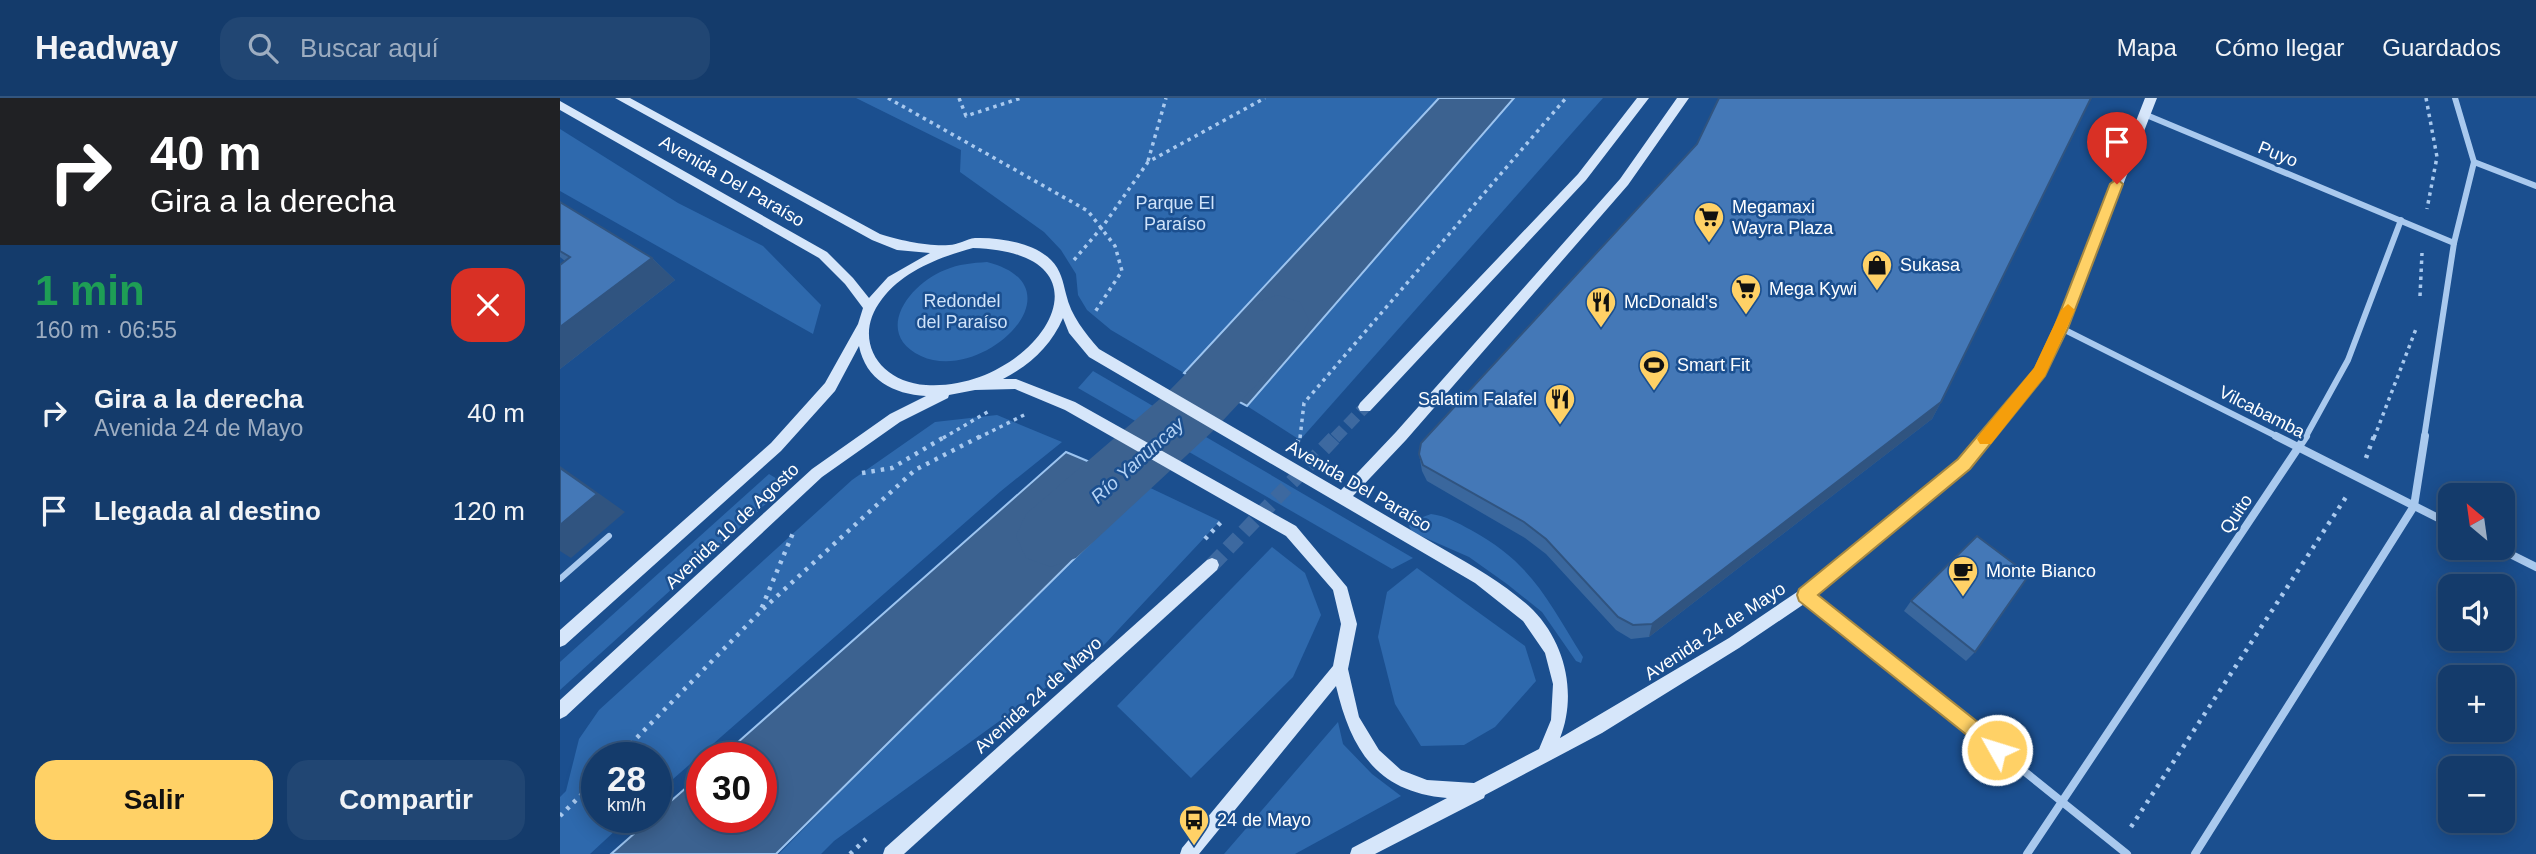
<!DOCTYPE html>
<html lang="es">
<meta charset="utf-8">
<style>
body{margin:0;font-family:Arial,sans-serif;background:#214673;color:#f1f3f6;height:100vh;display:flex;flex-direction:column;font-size:26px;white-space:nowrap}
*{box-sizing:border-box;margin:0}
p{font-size:23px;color:#9dadc1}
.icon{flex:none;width:38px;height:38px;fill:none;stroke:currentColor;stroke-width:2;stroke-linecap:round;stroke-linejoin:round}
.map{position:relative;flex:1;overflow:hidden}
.drawer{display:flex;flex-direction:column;background:#143b6b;width:560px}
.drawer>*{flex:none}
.banner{background:#202124;color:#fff;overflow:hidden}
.needle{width:46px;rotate:331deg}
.buttons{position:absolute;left:1878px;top:385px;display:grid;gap:14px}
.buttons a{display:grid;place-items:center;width:77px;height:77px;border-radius:14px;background:#143b6b;box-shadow:0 4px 18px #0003,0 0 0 2px #33557e;font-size:35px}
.speed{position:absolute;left:21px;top:644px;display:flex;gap:14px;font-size:35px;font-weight:700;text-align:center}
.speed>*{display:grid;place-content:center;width:91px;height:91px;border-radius:50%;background:#143b6b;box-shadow:0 4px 18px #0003,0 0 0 2px #33557e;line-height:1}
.speed small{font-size:18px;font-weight:400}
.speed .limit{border:10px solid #d22;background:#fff;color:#111}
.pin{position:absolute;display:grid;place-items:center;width:60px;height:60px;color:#fff;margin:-72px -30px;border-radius:50% 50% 50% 0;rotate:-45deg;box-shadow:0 0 7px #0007}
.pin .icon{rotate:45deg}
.me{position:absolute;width:77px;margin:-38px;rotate:309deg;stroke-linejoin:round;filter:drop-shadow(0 0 5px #0008)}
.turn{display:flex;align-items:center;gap:24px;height:147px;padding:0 35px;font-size:32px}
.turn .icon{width:91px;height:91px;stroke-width:2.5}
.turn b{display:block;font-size:49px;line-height:60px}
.round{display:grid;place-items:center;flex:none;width:74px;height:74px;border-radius:21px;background:#214673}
.headline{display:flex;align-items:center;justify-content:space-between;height:119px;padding:0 35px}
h1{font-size:42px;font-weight:700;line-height:52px;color:#1e9e55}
.button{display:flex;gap:14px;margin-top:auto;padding:14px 35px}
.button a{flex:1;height:80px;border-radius:21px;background:#ffd166;color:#111;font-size:28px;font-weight:700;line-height:80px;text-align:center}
.button a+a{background:#214673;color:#f1f3f6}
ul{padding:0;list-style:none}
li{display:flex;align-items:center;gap:21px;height:98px;padding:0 35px}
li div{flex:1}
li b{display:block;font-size:26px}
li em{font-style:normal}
header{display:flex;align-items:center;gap:42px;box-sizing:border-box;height:98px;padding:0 35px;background:#143b6b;border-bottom:2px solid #33557e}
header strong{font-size:33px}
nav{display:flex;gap:38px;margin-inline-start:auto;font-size:24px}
.search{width:490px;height:63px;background:#214673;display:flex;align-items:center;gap:18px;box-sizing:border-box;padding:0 24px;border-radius:21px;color:#9dadc1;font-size:26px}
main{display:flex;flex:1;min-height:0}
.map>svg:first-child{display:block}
</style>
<header>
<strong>Headway</strong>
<div class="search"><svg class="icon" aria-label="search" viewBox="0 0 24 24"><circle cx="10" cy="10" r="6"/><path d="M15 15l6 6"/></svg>Buscar aquí</div>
<nav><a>Mapa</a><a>Cómo llegar</a><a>Guardados</a></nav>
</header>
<main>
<section class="drawer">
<div class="banner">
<div class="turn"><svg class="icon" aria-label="right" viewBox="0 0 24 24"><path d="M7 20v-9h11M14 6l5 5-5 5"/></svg><div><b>40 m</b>Gira a la derecha</div></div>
</div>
<div class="headline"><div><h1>1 min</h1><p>160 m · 06:55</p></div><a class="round" style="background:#d93025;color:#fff"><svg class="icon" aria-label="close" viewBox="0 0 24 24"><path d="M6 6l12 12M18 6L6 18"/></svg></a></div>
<ul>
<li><svg class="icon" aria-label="right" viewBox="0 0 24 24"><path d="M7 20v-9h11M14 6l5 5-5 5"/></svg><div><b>Gira a la derecha</b><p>Avenida 24 de Mayo</p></div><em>40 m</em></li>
<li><svg class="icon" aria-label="arrive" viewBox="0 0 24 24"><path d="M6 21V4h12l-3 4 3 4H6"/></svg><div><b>Llegada al destino</b></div><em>120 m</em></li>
</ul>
<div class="button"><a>Salir</a><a>Compartir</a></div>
</section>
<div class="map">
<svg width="1976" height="756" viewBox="0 0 1976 756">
<rect width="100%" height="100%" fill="#1b4f8f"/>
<g fill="#2e69ad">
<polygon points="296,0 879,0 624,275 551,232 527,212 518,197 516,176 501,152 484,134 400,74 401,52"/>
<polygon points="954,0 1043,0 740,342 687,308"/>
<polygon points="0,31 118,105 203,148 261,207 253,236 0,93"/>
<path d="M427,164c98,25 -5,123 -66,94 -49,-23 -11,-73 24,-86 14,-6 27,-7 42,-8z"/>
<polygon points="533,273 853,460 832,471 518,290"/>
<polygon points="437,317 502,344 441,393 96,696 96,660 37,660 37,719 70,719 30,756 0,756 0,699 6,693 19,641 39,612 292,382 375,324"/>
<polygon points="209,376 227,387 0,592 0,564"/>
<polygon points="582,386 660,423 543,548 274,743 261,756 219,756"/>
<path d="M871,416c15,2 27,9 40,16 61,33 77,71 112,127l-2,6 -5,-2 -34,-49 -35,-28 -38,-27 -57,-25 -3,-6 3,-5z"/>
<polygon points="712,449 745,475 761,517 733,579 631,680 557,608"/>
<polygon points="857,470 965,548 976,583 935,629 904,647 861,648 835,606 818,539 827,494"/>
<polygon points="778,624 783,646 812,676 841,698 735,756 664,756"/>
</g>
<g fill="#3c6290" stroke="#9cc4f0" stroke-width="2">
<polygon points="879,0 954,0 687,308 624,275"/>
<polygon points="506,354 582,386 530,445 216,756 51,756 93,719 96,719 96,716 142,676 142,719 201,719 201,660 160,660"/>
</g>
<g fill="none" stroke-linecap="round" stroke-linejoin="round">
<polygon fill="#3c6290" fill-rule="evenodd" points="718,197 740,204 749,222 740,240 654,332 516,460 491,469 466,460 456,438 466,416 608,294 696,204"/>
<polyline stroke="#3d69a0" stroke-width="12" stroke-dasharray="12 6" stroke-linecap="butt" points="775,340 805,309"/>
<polyline stroke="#3d69a0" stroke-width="15" stroke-dasharray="15 8" stroke-linecap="butt" points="652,467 776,338"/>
<g stroke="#a9c9ee" stroke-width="3.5" stroke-dasharray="3.5 4.5" stroke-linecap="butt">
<polyline points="328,0 528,113 555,148 562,173 535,214"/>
<polyline points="399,0 406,18 461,0"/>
<polyline points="1866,0 1877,59 1867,111"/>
<polyline points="588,63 606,0"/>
<polyline points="514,162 543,128 588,64 705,0"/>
<polyline points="1860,198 1862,155"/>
<polyline points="383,340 431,312"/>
<polyline points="418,340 466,316"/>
<polyline points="740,340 744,305 1006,0"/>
<polyline points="1814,340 1856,231"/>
</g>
<g stroke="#a9c9ee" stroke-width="4.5" stroke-dasharray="3.5 6" stroke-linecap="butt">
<polyline points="737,345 740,338"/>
<polyline points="1806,360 1814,338"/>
<polyline points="302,375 332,370 386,338"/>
<polyline points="645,441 663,422"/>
<polyline points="203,511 355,372 421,338"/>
<polyline points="57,660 200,514 233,435"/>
<polyline points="0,718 37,681"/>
<polyline points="1571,729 1786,399"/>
<polyline points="290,756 306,741"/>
</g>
<polyline stroke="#a9c9ee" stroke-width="6" points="0,481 49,438"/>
<g stroke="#a9c9ee" stroke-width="6">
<polyline points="1584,16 1894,145"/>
<polyline points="1914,64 1976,88"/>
<polyline points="1501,230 1720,340"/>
<polyline points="1745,340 1788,262 1841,122"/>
<polyline points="1864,340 1894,145 1914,64 1895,0"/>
</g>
<g stroke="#a9c9ee" stroke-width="8">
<polyline points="1716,338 1890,426"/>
<polyline points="1938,450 1976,469"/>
<polyline points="1245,497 1567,756"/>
<polyline points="1467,756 1746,338"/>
<polyline points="1635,756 1854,408 1865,338"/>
</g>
<g fill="#d6e6fa" fill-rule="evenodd">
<path d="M55,0h15l250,136c18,6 51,13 69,11 9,0 17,-6 26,-7 24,-1 59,5 76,22 10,10 12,22 15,34 5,22 19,39 33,55l242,141 55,-58 224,-253 57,-81h12l-61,87 -222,255 -53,56c30,18 61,36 92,54 30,17 63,36 88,60 33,34 44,85 27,128l169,-100 71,-48 159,-130 76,-92 20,-40 90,-230h12l-90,230 -22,48 -76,92 -159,132 -71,48 -137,85 -117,62 -1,3 -109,56h-25l2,-6 95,-50c-71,-6 -96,-49 -111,-112l-137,168h-19l2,-6 151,-182 8,-42 -8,-34 -47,-54 -221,-126 -50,-21 -40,1 -26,5 -1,3 -48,24 -78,55 -256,239 -6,3v-19l252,-231 78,-55 36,-18c-33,-2 -60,-16 -67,-50l-24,45 -54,60 -216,194 -5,2v-17l211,-187 54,-60 33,-59 5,-16 -18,-24 -26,-26 -259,-148v-9l267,151 26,26 16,20 19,-21 42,-24 -33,-3 -25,-10zM413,150c155,5 61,144 -47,137 -47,-3 -75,-46 -44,-86 21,-28 58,-42 91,-51zM503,220l6,15 20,24 386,226 48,38 22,32 8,31 -2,36 -12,29 -65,34 -47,-3 -26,-10 -22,-20 -20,-33 -11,-48 9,-45 -10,-37 -51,-61 -221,-124 -59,-23h-13c27,-14 48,-33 60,-61z"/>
<polygon points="1077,0 1089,0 1026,82 810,313 800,313 798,309 800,305 1018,76"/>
<polygon points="652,460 657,462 659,467 657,472 344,756 323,756 325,750 647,462"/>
</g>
</g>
<g fill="#3a679d">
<polygon points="0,104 92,160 115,182 0,271 0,167 5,163 0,159"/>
<polygon points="1381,304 1372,321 1089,539 1071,541 1056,532 986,456 965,440 867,383 862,373 859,356"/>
<polygon points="1351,503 1415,554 1406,563 1344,513"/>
</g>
<g fill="#305480">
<polygon points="92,160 115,182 0,271 0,229"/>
<polygon points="1381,304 1372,321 1089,539 1092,526"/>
<polygon points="0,368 65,414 11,460 0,453"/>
</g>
<g fill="#4478b7" stroke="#305480" stroke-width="2">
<polygon points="1159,0 1531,0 1381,304 1092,526 1073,527 1058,519 986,441 964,424 863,367 859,356 861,345 1137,46"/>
<polygon points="0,104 92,160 0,229 0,167 10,159 0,153"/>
<polygon points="0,370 37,396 0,427"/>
<polygon points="1417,438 1469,477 1415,554 1351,503"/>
</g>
<polygon fill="#ffd166" stroke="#a68842" stroke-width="2" points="1557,81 1563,86 1508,230 1485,278 1410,371 1258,497 1444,645 1447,652 1444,658 1437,661 1239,503 1237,497 1239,491 1398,361 1475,270 1494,230 1550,86"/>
<polygon fill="#f59e0b" points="1508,206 1515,212 1485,278 1431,346 1420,346 1417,341 1420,336 1474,270 1501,212"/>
<defs>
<g id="supermarket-pin" transform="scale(1.575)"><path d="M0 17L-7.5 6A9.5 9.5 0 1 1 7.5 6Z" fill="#ffd166" stroke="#1b4f8f"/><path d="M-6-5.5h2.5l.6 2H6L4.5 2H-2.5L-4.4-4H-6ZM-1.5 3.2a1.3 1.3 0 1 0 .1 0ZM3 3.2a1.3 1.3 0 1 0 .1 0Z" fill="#111"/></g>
<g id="shop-pin" transform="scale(1.575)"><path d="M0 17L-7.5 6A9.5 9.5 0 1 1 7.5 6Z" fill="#ffd166" stroke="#1b4f8f"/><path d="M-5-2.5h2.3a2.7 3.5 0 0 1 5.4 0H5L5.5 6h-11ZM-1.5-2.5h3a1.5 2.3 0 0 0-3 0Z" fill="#111"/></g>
<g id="restaurant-pin" transform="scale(1.575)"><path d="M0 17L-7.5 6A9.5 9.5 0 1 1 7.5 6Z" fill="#ffd166" stroke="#1b4f8f"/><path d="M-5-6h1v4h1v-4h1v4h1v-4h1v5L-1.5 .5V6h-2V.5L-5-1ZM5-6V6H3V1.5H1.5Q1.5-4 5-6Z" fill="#111"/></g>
<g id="stadium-pin" transform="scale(1.575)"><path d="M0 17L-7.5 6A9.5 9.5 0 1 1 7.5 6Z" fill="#ffd166" stroke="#1b4f8f"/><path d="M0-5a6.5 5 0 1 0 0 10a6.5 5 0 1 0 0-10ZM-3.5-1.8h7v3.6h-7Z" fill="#111"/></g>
<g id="cafe-pin" transform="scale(1.575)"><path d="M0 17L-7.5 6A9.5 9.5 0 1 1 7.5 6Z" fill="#ffd166" stroke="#1b4f8f"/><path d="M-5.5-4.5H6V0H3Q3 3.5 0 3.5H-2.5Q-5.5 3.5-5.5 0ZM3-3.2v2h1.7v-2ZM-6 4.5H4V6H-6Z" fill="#111"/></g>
<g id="bus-pin" transform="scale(1.575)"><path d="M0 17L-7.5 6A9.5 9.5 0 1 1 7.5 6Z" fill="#ffd166" stroke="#1b4f8f"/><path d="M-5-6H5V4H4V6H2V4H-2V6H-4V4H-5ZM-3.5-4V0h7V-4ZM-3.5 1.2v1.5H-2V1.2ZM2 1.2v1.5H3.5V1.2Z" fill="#111"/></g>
</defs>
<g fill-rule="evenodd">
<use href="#supermarket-pin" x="1149" y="119"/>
<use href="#shop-pin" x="1317" y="167"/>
<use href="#supermarket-pin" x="1186" y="191"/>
<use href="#restaurant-pin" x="1041" y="204"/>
<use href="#stadium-pin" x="1094" y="267"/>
<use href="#restaurant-pin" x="1000" y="301"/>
<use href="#cafe-pin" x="1403" y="473"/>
<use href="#bus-pin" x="634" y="722"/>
</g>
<g text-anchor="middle" stroke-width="5" stroke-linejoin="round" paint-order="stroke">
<g font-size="18" fill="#fff" stroke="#1b4f8f">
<text transform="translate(1718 56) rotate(22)" y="6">Puyo</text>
<text transform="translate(172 83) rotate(30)" y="6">Avenida Del Paraíso</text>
<text transform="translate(1702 314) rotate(27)" y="6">Vilcabamba</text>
<text transform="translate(799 388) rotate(30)" y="6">Avenida Del Paraíso</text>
<text transform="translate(1676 416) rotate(-56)" y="6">Quito</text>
<text transform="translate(172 428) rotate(-43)" y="6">Avenida 10 de Agosto</text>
<text transform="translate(1155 533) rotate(-33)" y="6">Avenida 24 de Mayo</text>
<text transform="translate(478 597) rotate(-42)" y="6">Avenida 24 de Mayo</text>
</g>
<g font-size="18" fill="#cfe3fa" stroke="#1b4f8f">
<text x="615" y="111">Parque El<tspan x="615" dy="21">Paraíso</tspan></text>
<text x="402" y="209">Redondel<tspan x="402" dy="21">del Paraíso</tspan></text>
</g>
<g font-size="18" fill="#fff" stroke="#1b4f8f" text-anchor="start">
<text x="1172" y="115">Megamaxi<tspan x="1172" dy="21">Wayra Plaza</tspan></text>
<text x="1340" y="173">Sukasa</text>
<text x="1209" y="197">Mega Kywi</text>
<text x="1064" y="210">McDonald's</text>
<text x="1117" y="273">Smart Fit</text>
<text x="977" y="307" text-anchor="end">Salatim Falafel</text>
<text x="1426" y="479">Monte Bianco</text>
<text x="657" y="728">24 de Mayo</text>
</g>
<g font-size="19" font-style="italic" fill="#b5d3f5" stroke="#1b4f8f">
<text transform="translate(577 362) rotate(-42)" y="7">Río Yanuncay</text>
</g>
</g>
</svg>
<div class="buttons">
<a><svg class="needle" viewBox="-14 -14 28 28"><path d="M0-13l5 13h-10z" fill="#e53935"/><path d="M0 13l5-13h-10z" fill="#9dadc1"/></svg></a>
<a><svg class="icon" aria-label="sound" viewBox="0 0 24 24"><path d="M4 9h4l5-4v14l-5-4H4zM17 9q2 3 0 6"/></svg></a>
<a>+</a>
<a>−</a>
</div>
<div class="speed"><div>28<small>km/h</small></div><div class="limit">30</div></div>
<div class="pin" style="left:1557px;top:86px;background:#d93025"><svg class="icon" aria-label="arrive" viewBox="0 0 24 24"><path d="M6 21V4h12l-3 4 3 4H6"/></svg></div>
<svg class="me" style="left:1437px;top:652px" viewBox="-20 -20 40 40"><circle r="17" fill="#ffd166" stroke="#fff" stroke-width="3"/><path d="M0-11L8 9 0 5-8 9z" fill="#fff"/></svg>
</div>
</main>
